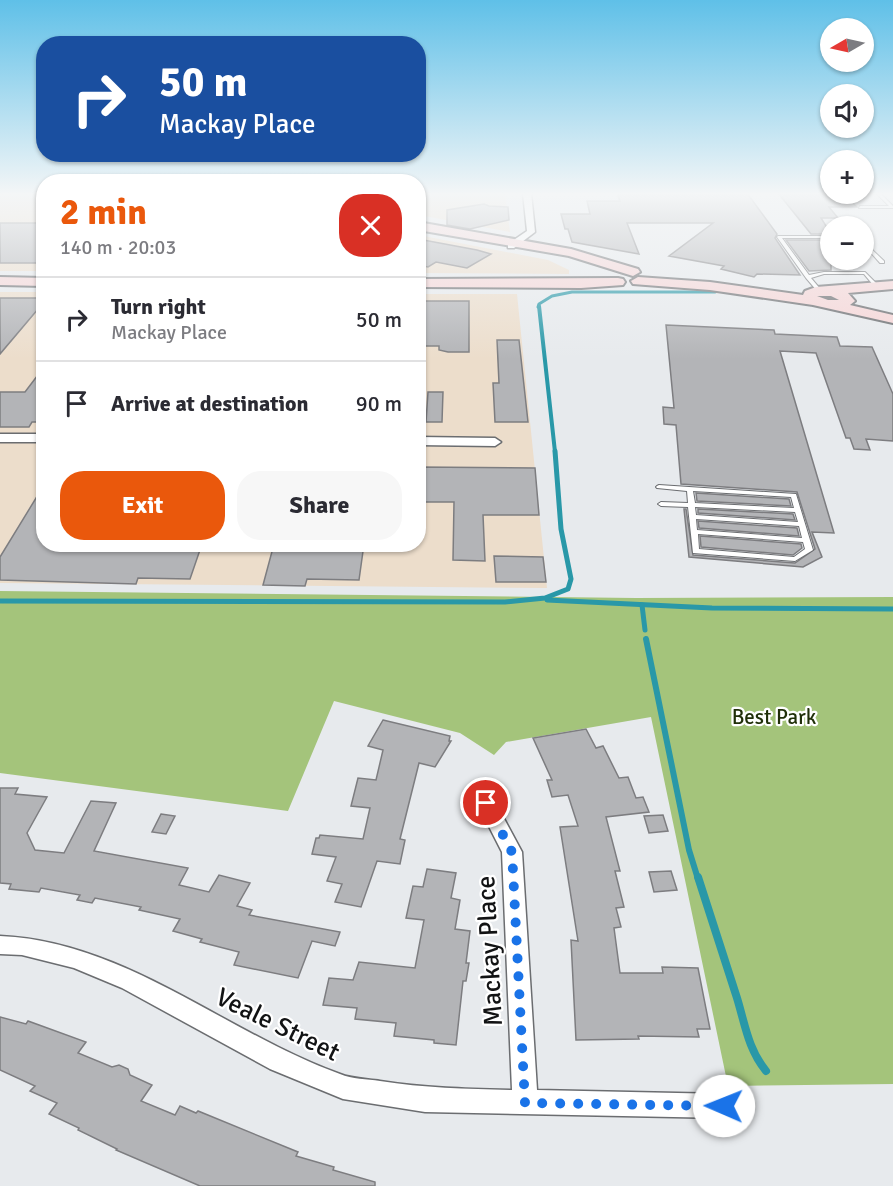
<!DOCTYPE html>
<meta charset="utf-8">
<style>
body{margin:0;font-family:Signika,sans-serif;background:#f7f7f7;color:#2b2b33;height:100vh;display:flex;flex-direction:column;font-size:22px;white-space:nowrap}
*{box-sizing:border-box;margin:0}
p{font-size:20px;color:#7c7c81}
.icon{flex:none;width:33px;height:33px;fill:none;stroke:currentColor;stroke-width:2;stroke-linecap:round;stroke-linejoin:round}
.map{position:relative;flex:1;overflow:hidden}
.drawer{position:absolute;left:36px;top:174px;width:390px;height:378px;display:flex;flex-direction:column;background:#fff;border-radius:24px;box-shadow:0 2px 4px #0004}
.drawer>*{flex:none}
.guide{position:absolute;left:36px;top:36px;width:390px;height:126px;border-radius:24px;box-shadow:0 2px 4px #0004;background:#1a4fa0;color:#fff;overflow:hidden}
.needle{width:39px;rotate:261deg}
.tools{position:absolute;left:820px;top:18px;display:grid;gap:12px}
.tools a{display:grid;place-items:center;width:54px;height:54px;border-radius:50%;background:#fff;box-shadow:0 2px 4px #0004;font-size:30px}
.pin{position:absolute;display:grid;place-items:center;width:51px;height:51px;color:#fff;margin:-26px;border:3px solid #fff;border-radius:50%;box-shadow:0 2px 6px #0007}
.me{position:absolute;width:66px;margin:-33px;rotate:271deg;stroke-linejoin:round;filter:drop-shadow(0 0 4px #0008)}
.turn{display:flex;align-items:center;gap:21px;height:126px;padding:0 24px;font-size:27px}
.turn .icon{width:78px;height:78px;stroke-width:2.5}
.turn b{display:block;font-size:42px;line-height:51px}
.round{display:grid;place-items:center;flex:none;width:63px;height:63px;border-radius:24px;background:#f7f7f7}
.overview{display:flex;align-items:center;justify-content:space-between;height:102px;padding:0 24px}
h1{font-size:36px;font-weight:700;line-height:45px;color:#ea580c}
.cta{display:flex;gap:12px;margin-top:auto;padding:12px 24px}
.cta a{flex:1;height:69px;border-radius:24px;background:#ea580c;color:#fff;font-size:24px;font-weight:700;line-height:69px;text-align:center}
.cta a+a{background:#f7f7f7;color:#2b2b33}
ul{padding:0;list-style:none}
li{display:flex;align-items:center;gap:18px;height:84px;padding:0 24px;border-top:2px solid #e1e1e2}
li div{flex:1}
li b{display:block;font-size:22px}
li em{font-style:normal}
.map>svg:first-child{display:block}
</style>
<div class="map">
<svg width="893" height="1186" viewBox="0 0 893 1186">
<rect width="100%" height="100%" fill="#e7eaed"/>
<g fill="#ecddcb">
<rect x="0" y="193" width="43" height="78"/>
<polygon points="418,193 505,193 510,232 419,215"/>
<polygon points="418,235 548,260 569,270 569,274 419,273"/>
<polygon points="0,292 43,292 44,544 418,544 419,294 517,294 547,588 0,583"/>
</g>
<polygon fill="#a4c47b" points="0,591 636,598 893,597 893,1084 728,1086 651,717 506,742 494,755 460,733 334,701 288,811 0,773"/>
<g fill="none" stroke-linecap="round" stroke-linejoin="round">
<polyline stroke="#2998a8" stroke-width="3" points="538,307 539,304 552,296 572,292 715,292"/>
<polyline stroke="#2998a8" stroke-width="4" points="539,306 555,452"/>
<g stroke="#2998a8" stroke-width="5">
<polyline points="547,600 712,608 893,609"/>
<polyline points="0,601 505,602 545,598 568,589 571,579 561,529 555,451"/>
<polyline points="642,605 645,630"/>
</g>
<polyline stroke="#2998a8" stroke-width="6" points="646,639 689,850 698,879"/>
<path stroke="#2998a8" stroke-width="8" d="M698,877c13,41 26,81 39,121 8,26 11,51 29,73"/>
</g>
<g fill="#b3b4b7" stroke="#7d7d80" stroke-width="1.5">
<polygon points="617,193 747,193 777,234 775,238 800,275 757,274 754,277 721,269 724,266 669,256 713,223 627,223 639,254 572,242 568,229 565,229 561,214 590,214 587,201 620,201"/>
<polygon points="778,193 842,194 857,207 829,207 838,218 821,218 831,234 811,234"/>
<polygon points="484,204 489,206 508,207 509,220 470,229 447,225 447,210"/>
<rect x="0" y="223" width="44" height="40"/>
<polygon points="418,239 477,250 491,254 467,268 436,262 428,267 418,265"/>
<polygon points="786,240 831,240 831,270 809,271"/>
<polygon points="0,298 44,298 44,302 0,354"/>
<polygon points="418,301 469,301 469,352 448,352 439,350 439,346 418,346"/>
<polygon points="666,325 774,330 775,334 837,337 840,346 872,347 893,394 893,441 866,439 870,450 854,449 850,438 846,438 816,353 780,351 834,533 812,532 822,557 803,567 689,557 684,509 686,509 693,555 795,563 815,549 797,492 681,484 676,425 664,424 663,407 674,408"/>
<polygon points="497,340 519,340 528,422 495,422 493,383 499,383"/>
<polygon points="44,367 44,422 32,422 29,427 0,427 0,392 25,392"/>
<polygon points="428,392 443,392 442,422 426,422"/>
<polygon points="418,467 535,468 539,515 483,515 485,561 453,560 454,502 418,502"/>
<polygon points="44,485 44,544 202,544 190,579 138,578 136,584 0,580 0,557"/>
<polygon points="696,493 789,499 791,506 697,501"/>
<polygon points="698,509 793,514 795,520 698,513"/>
<polygon points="698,521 797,528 799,536 699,528"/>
<polygon points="700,536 801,544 802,548 793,555 701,547"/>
<polygon points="274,544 364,544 359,580 307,579 305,586 263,585"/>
<polygon points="494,556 543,557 546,582 496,582"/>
<polygon points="383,720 450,736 449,741 451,741 435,767 419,763 400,839 405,840 400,864 377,861 361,907 335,902 342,884 327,881 336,857 312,854 316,838 319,838 320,835 363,839 370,808 351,806 358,778 376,780 383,750 368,746"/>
<polygon points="586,729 596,748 603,746 619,778 628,777 636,798 643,797 649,812 606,817 620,871 615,871 624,907 616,908 621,927 614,928 620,973 663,973 662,967 698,968 710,1029 697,1029 699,1037 638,1036 639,1039 576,1040 571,940 578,941 560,827 578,826 568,795 552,797 547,780 552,780 533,738"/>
<polygon points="0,788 18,788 15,794 47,797 27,833 35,850 64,853 91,801 116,803 94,851 188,868 179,885 209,892 219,875 250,883 237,906 252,910 249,915 340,932 335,946 312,941 298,978 234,965 239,952 200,942 202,939 173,931 180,919 139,910 141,907 95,898 92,903 77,900 80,895 41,888 39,892 9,889 11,884 0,883"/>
<polygon points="161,814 175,816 166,834 152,832"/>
<polygon points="663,815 668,831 649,833 644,816"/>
<polygon points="427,869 456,873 451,898 460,900 455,929 470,931 466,963 469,963 466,981 463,981 456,1045 434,1043 434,1040 394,1036 396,1023 355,1019 357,1008 323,1005 329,978 353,980 359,962 415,968 424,920 406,918 413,886 423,887"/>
<polygon points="671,871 677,890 654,892 649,872"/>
<polygon points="0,1017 26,1024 28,1021 86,1042 78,1053 112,1067 119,1065 128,1069 130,1075 152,1085 141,1101 175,1115 180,1106 196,1113 198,1111 298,1152 296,1156 334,1167 333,1170 375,1182 375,1186 200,1186 116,1150 117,1149 78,1130 79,1128 49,1114 57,1103 30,1091 35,1086 0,1070"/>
</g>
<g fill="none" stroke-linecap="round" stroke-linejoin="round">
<g stroke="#6b6d70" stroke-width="2">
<g id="lane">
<polygon points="876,193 880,193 893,206 893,208 859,208 860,206 889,206"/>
<polygon points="778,236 831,236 831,238 782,238 809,275 824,272 865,272 878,285 874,286 864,274 824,274 811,278 822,291 818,292 806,278 777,237"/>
<polygon points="864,242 884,261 884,263 880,263 864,245"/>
<path d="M659,485l137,9 17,56 -18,11 -102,-8 -5,-46 -27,-1 -3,-2 3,-2 27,1 -1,-12 -30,-3 -1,-1 1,-1zM693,491l98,6 3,11 -99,-5zM695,507l100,5 3,10 -102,-7zM696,519l103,7 3,12 -105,-8zM698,534l105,8 2,7 -11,8 -95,-8z"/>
</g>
</g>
<g stroke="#6b6d70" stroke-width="3">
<g id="street">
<polygon points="523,193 531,193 535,232 514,248 508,248 508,244 527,231"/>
<rect x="0" y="434" width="44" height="8"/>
<polygon points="418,437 495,438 501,442 495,446 418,445"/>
<path d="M486,796l7,2 29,54 15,238 187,4 9,4 3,8 -3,8 -9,4 -299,-6 -82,-13 -73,-30 -148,-81 -48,-20 -52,-13 -22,-1v-18c125,5 226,97 340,138 12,5 27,5 40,7 44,7 88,8 132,9l-10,-238 -25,-49 2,-5z"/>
</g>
</g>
<g stroke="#6b6d70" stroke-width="4">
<g id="secondary">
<polygon points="418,222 571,249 638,269 640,272 633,276 569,256 418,230"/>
<polygon points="0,277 44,278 44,286 0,285"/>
<path d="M638,277l72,5 93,13 2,-4 11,-4 77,-6v8l-45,4 7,8 -5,4 43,10v8l-80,-18 -103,-15 -77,-6 -2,-3zM817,296h14l8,4h-11z"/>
<polygon points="618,278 623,279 625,282 623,285 581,288 418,287 418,279"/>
</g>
</g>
<use href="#lane" fill="#fff" fill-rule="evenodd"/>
<use href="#street" fill="#fff" fill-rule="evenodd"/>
<use href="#secondary" fill="#f6d5d6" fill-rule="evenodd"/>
</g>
<linearGradient id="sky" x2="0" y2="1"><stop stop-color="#5fc0e8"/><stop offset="0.54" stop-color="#f4f6f7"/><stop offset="1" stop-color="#f4f6f7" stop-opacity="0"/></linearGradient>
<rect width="893" height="359" fill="url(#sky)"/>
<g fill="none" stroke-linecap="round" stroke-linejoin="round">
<polyline stroke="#1a73e8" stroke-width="10" stroke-dasharray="0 18" points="486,803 512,852 525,1103 724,1106"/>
</g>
<g text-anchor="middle" stroke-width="4.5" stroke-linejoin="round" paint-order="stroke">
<g font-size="21" fill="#202f09" stroke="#fff">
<text x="774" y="724">Best Park</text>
</g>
<g font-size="26" fill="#121314" stroke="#fff">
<text transform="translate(489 951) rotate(-93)" y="9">Mackay Place</text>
<text transform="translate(278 1024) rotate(26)" y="9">Veale Street</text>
</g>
</g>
</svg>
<div class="tools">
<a><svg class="needle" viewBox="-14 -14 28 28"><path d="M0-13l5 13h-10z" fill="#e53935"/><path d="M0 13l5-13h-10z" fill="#7c7c81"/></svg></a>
<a><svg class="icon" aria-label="sound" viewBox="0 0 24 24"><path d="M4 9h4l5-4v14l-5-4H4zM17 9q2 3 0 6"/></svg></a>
<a>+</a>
<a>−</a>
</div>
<div class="pin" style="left:486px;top:803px;background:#d93025"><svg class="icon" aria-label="arrive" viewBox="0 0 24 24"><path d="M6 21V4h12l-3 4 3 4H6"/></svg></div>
<svg class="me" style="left:724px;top:1106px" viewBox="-20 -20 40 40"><circle r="19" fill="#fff"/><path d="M0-13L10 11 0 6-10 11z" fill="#1a73e8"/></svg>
<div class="guide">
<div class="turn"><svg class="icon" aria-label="right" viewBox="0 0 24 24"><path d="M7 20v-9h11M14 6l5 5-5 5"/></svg><div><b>50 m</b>Mackay Place</div></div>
</div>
<section class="drawer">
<div class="overview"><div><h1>2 min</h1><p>140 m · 20:03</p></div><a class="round" style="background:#d93025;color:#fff"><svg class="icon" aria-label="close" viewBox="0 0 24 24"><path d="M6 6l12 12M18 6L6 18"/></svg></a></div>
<ul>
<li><svg class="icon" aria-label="right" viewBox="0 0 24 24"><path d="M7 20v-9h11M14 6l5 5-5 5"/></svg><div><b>Turn right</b><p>Mackay Place</p></div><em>50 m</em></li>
<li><svg class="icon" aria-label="arrive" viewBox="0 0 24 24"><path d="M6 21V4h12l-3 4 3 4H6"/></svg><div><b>Arrive at destination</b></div><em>90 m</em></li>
</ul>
<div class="cta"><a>Exit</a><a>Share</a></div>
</section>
</div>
